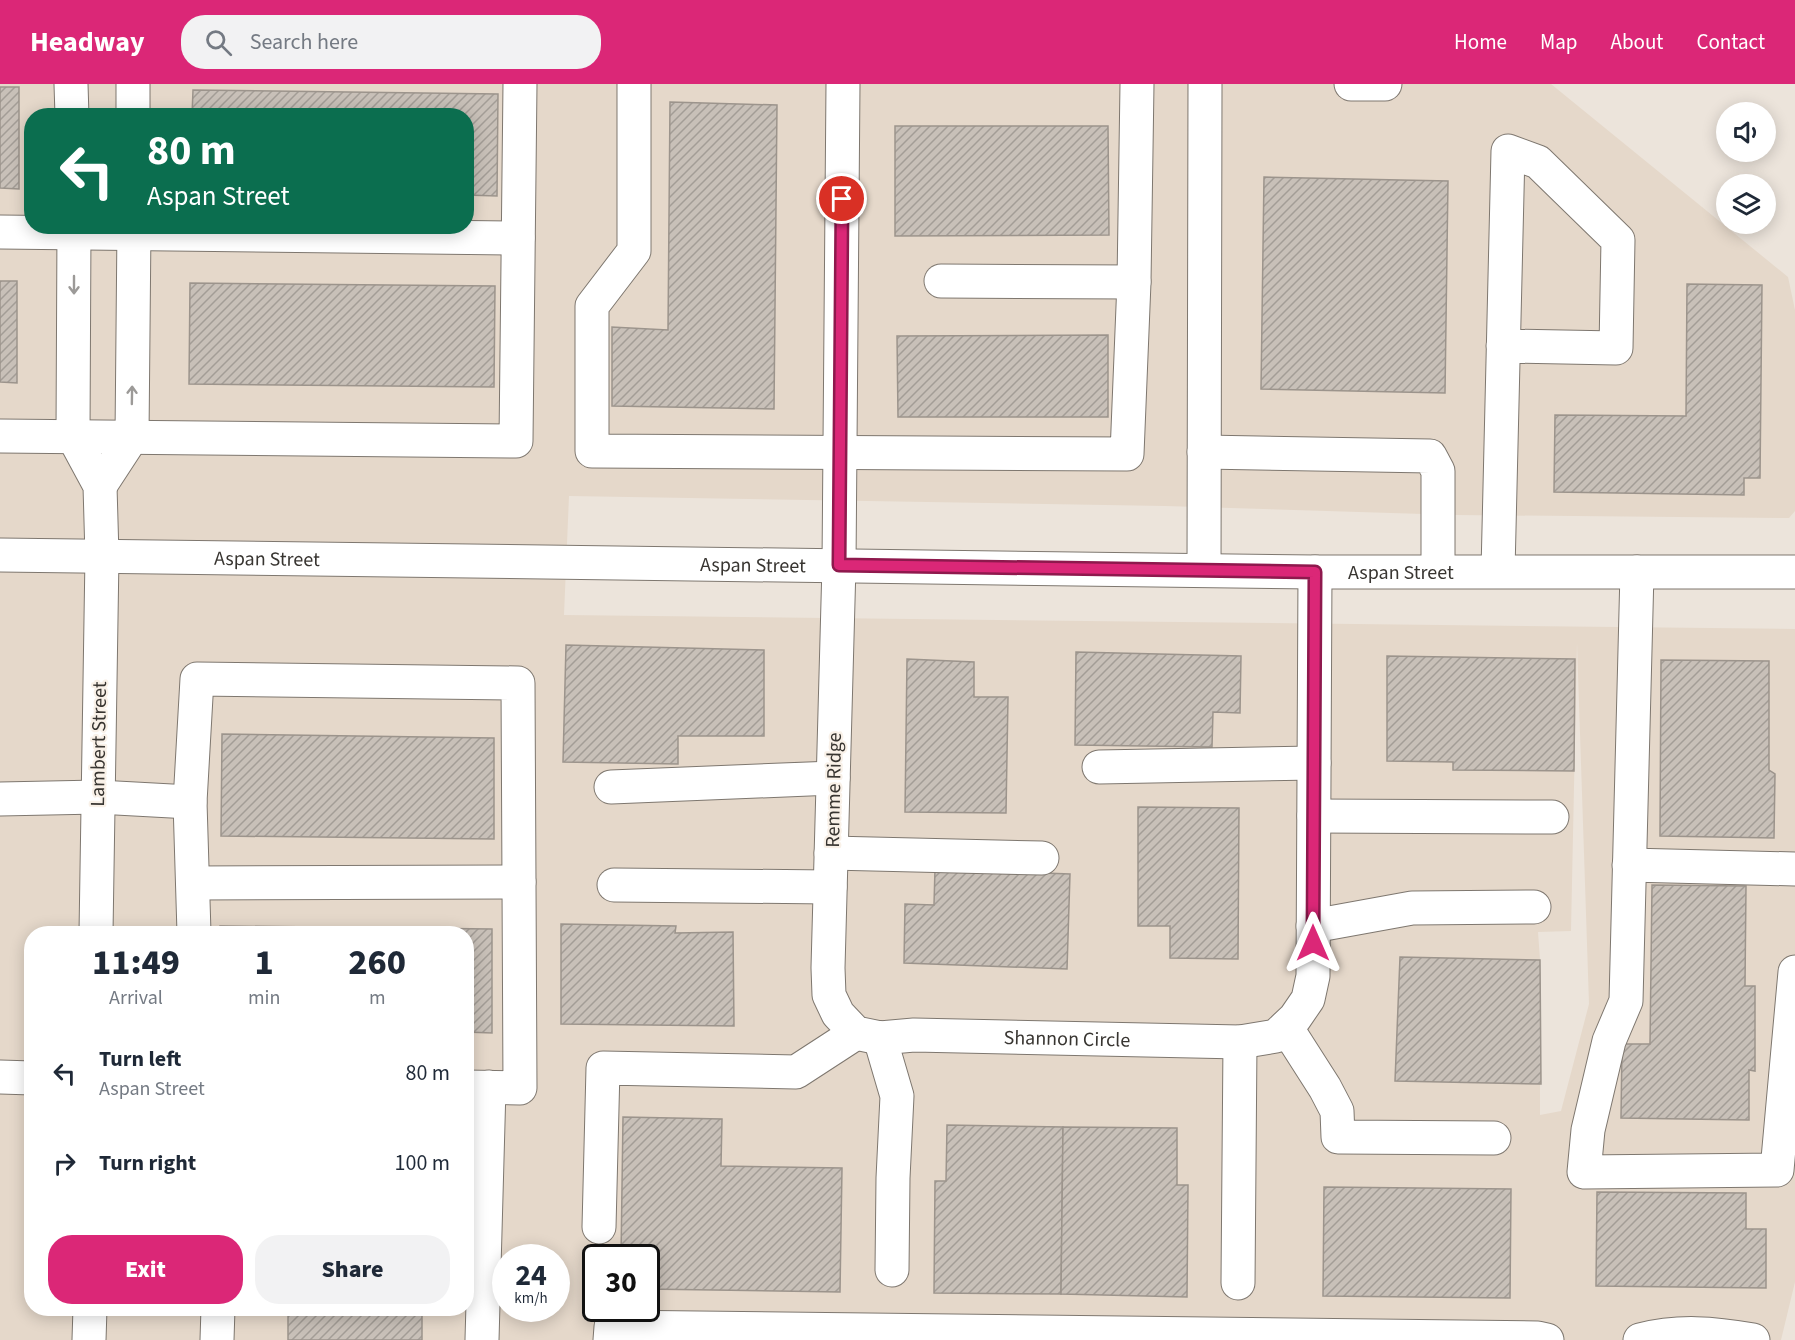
<!DOCTYPE html>
<style>
body{margin:0;font-family:"Source Sans 3",sans-serif;background:#f2f2f3;color:#1f2937;height:100vh;display:flex;flex-direction:column;font-size:22px;white-space:nowrap}
*{box-sizing:border-box;margin:0}
p{font-size:20px;color:#747a83}
.icon{flex:none;width:33px;height:33px;fill:none;stroke:currentColor;stroke-width:2;stroke-linecap:round;stroke-linejoin:round}
.map{position:relative;flex:1;overflow:hidden}
.side{position:absolute;left:24px;top:842px;width:450px;height:390px;display:flex;flex-direction:column;background:#fff;border-radius:24px;box-shadow:0 3px 15px #0003}
.side>*{flex:none}
.top-card{position:absolute;left:24px;top:24px;width:450px;height:126px;border-radius:24px;box-shadow:0 3px 15px #0003;background:#0b6e4f;color:#fff;overflow:hidden}
.controls{position:absolute;left:1716px;top:18px;display:grid;gap:12px}
.controls a{display:grid;place-items:center;width:60px;height:60px;border-radius:50%;background:#fff;box-shadow:0 3px 15px #0003;font-size:30px}
.speed{position:absolute;left:492px;top:1160px;display:flex;gap:12px;font-size:30px;font-weight:700;text-align:center}
.speed>*{display:grid;place-content:center;width:78px;height:78px;border-radius:50%;background:#fff;box-shadow:0 3px 15px #0003;line-height:1}
.speed small{font-size:15px;font-weight:400}
.speed .limit{border:3px solid #111;border-radius:9px;background:#fff;color:#111}
.pin{position:absolute;display:grid;place-items:center;width:51px;height:51px;color:#fff;margin:-26px;border:3px solid #fff;border-radius:50%;box-shadow:0 2px 6px #0007}
.me{position:absolute;width:66px;margin:-33px;rotate:0deg;stroke-linejoin:round;filter:drop-shadow(0 0 4px #0008)}
.turn{display:flex;align-items:center;gap:21px;height:126px;padding:0 24px;font-size:27px}
.turn .icon{width:78px;height:78px;stroke-width:2.5}
.turn b{display:block;font-size:42px;line-height:51px}
.eta{display:flex;justify-content:space-evenly;align-items:center;height:102px;text-align:center}
.eta b{font-size:36px;font-weight:800;line-height:42px}
.primary-button{display:flex;gap:12px;margin-top:auto;padding:12px 24px}
.primary-button a{flex:1;height:69px;border-radius:24px;background:#db2777;color:#fff;font-size:24px;font-weight:800;line-height:69px;text-align:center}
.primary-button a+a{background:#f2f2f3;color:#1f2937}
ul{padding:0;list-style:none}
li{display:flex;align-items:center;gap:18px;height:90px;padding:0 24px}
li div{flex:1}
li b{display:block;font-size:22px}
li em{font-style:normal}
header{display:flex;align-items:center;gap:36px;box-sizing:border-box;height:84px;padding:0 30px;background:#db2777;color:#fff}
header strong{font-size:28px}
nav{display:flex;gap:33px;margin-inline-start:auto;font-size:21px}
.search{width:420px;height:54px;background:#f2f2f3;display:flex;align-items:center;gap:15px;box-sizing:border-box;padding:0 21px;border-radius:24px;color:#747a83;font-size:22px}
.map>svg:first-child{display:block}
</style>
<header>
<strong>Headway</strong>
<div class="search"><svg class="icon" aria-label="search" viewBox="0 0 24 24"><circle cx="10" cy="10" r="6"/><path d="M15 15l6 6"/></svg>Search here</div>
<nav><a>Home</a><a>Map</a><a>About</a><a>Contact</a></nav>
</header>
<div class="map">
<svg width="1795" height="1256" viewBox="0 0 1795 1256">
<defs>
<pattern id="building-hatch" width="6" height="6" patternUnits="userSpaceOnUse" patternTransform="scale(1.5)"><rect width="6" height="6" fill="#c8c0b8"/><path d="M-1 1l2-2M0 6l6-6M5 7l2-2" fill="none" stroke="#a39d96"/></pattern>
</defs>
<rect width="100%" height="100%" fill="#ece4db"/>
<path fill="#e5d8ca" fill-rule="evenodd" d="M0,0h1551l237,193 7,33v201l-6,7 -333,-3 -291,-9 -596,-10 -5,119 1231,14v653l-14,58h-1781zM32,32h434v110h-434zM1577,559l12,361 -28,107 -21,4v-155l-2,-28 33,-1zM32,849h434v375h-434zM506,1173h50v51h-50zM596,1173h50v51h-50z"/>
<g fill="url(#building-hatch)" stroke="#9c948c" stroke-width="1.5">
<polygon points="0,3 19,3 19,105 0,104"/>
<polygon points="193,6 498,10 497,112 466,111 466,32 192,32"/>
<polygon points="670,18 777,21 774,325 612,322 612,243 668,246"/>
<polygon points="895,42 1108,42 1109,151 895,152"/>
<polygon points="1264,93 1448,97 1445,309 1261,305"/>
<polygon points="0,197 17,197 17,299 0,298"/>
<polygon points="190,199 495,202 494,303 189,300"/>
<polygon points="1687,200 1762,201 1760,394 1744,394 1744,411 1554,408 1555,331 1686,332"/>
<polygon points="1108,251 1108,333 898,333 897,252"/>
<polygon points="566,561 764,566 764,652 678,652 678,680 563,678"/>
<polygon points="1076,568 1241,572 1240,629 1213,628 1212,663 1075,661"/>
<polygon points="1387,572 1575,575 1574,687 1453,686 1453,678 1387,677"/>
<polygon points="907,575 974,578 974,613 1008,613 1006,729 905,728"/>
<polygon points="1661,576 1769,577 1769,686 1775,690 1774,754 1660,752"/>
<polygon points="222,650 494,654 494,755 221,752"/>
<polygon points="1138,723 1239,724 1238,875 1170,874 1170,842 1138,842"/>
<polygon points="935,785 1070,790 1067,885 904,879 905,820 934,821"/>
<polygon points="1652,801 1746,802 1745,902 1755,902 1755,987 1749,986 1749,1036 1621,1034 1622,960 1650,960"/>
<polygon points="561,840 676,842 675,849 733,848 734,942 561,940"/>
<polygon points="220,842 492,845 492,949 466,948 466,849 220,849"/>
<polygon points="1400,873 1540,876 1541,1000 1395,997"/>
<polygon points="623,1033 722,1035 721,1082 842,1084 840,1208 646,1205 646,1173 621,1173"/>
<polygon points="947,1041 1063,1043 1061,1210 934,1209 935,1097 946,1097"/>
<polygon points="1063,1043 1177,1044 1177,1101 1188,1101 1187,1213 1061,1210"/>
<polygon points="1324,1103 1511,1105 1510,1214 1323,1212"/>
<polygon points="1597,1108 1746,1109 1746,1145 1766,1145 1766,1204 1596,1202"/>
<rect x="288" y="1224" width="134" height="32"/>
</g>
<g fill="none" stroke-linecap="round" stroke-linejoin="round">
<g stroke="#7e776f" stroke-width="35">
<g id="minor">
<polyline points="71,0 72,32"/>
<polyline points="133,0 133,32"/>
<polyline points="634,0 634,167 592,222 592,367 1127,370 1134,198 1137,0"/>
<path id="s1" d="M843,0l-4,481 -11,403 1,27 9,19 18,19 24,5 34,-3 326,7 36,-6 19,-18 13,-19 5,-23 2,-404"/>
<polyline points="1351,0 1385,0"/>
<polyline points="74,142 73,352 100,402 102,472 96,849"/>
<polyline points="0,148 518,154"/>
<polyline points="941,197 1134,198"/>
<polyline points="0,352 516,357 520,0"/>
<polyline points="1204,368 1430,372 1438,387 1438,487"/>
<polyline points="100,402 132,353 134,142"/>
<path id="s2" d="M0,471l1315,17h480"/>
<polyline points="1204,486 1205,0"/>
<polyline points="1498,487 1508,67 1538,78 1618,156 1616,264 1503,262"/>
<polyline points="1637,488 1626,917 1609,957 1588,1046 1584,1088 1777,1086 1795,888"/>
<polyline points="1099,683 1314,679"/>
<polyline points="611,703 833,694"/>
<polyline points="0,715 98,713 190,718"/>
<polyline points="1314,732 1552,733"/>
<polyline points="831,769 1042,774"/>
<polyline points="1629,781 1795,785"/>
<polyline points="193,799 519,798"/>
<polyline points="614,801 830,803"/>
<polyline points="1313,842 1412,824 1534,823"/>
<polyline points="194,849 190,718 197,595 518,599 520,1004 466,1003"/>
<polyline points="1286,943 1325,1004 1337,1027 1338,1053 1494,1054"/>
<polyline points="880,954 897,1012 893,1094 892,1186"/>
<polyline points="0,993 32,994"/>
<polyline points="599,1143 603,984 796,988 856,949"/>
<polyline points="1238,1199 1240,958"/>
<polyline points="89,1256 90,1224"/>
<polyline points="217,1256 218,1224"/>
<polyline points="482,1256 489,1003"/>
<polyline points="610,1256 611,1243 1538,1254 1547,1256"/>
<path d="M1640,1256c38,-10 74,-7 113,0"/>
</g>
</g>
<use href="#minor" stroke="#fff" stroke-width="33"/>
</g>
<defs><path id="oneway-shaft" d="M-6 0H5M1.5-3L5.5 0L1.5 3" fill="none" stroke-width="1.6" stroke-linecap="round" stroke-linejoin="round" transform="scale(1.5)"/></defs>
<g stroke="#9c9a98">
<use href="#oneway-shaft" transform="translate(74 201) rotate(90)"/>
<use href="#oneway-shaft" transform="translate(132 311) rotate(-89)"/>
</g>
<g fill="none" stroke-linecap="round" stroke-linejoin="round">
<g stroke="#8e194d" stroke-width="15">
<polyline id="route" points="842,115 839,481 1315,488 1313,859"/>
</g>
<use href="#route" stroke="#db2777" stroke-width="10"/>
</g>
<g text-anchor="middle" stroke-width="4.5" stroke-linejoin="round" paint-order="stroke">
<g font-size="20" fill="#383531" stroke="#f9f1e8">
<text dy="7" stroke="none"><textPath href="#s2" startOffset="267">Aspan Street</textPath></text>
<text dy="7" stroke="none"><textPath href="#s2" startOffset="753">Aspan Street</textPath></text>
<text dy="7" stroke="none"><textPath href="#s2" startOffset="1401">Aspan Street</textPath></text>
<text transform="translate(98 660) rotate(-89)" y="7">Lambert Street</text>
<text transform="translate(833 706) rotate(-89)" y="7">Remme Ridge</text>
<text dy="7" stroke="none"><textPath href="#s1" startOffset="1170">Shannon Circle</textPath></text>
</g>
</g>
</svg>
<div class="controls">
<a><svg class="icon" aria-label="sound" viewBox="0 0 24 24"><path d="M4 9h4l5-4v14l-5-4H4zM17 9q2 3 0 6"/></svg></a>
<a><svg class="icon" aria-label="layers" viewBox="0 0 24 24"><path d="M12 4l9 5-9 5-9-5zM3 14l9 5 9-5"/></svg></a>
</div>
<div class="speed"><div>24<small>km/h</small></div><div class="limit">30</div></div>
<div class="pin" style="left:842px;top:115px;background:#d93025"><svg class="icon" aria-label="arrive" viewBox="0 0 24 24"><path d="M6 21V4h12l-3 4 3 4H6"/></svg></div>
<svg class="me" style="left:1313px;top:859px" viewBox="-20 -20 40 40"><path d="M0-17L14 15 0 8-14 15z" fill="#db2777" stroke="#fff" stroke-width="4"/></svg>
<div class="top-card">
<div class="turn"><svg class="icon" aria-label="left" viewBox="0 0 24 24"><path d="M17 20v-9H6M10 6l-5 5 5 5"/></svg><div><b>80 m</b>Aspan Street</div></div>
</div>
<section class="side">
<div class="eta">
<div><b>11:49</b><p>Arrival</p></div>
<div><b>1</b><p>min</p></div>
<div><b>260</b><p>m</p></div>
</div>
<ul>
<li><svg class="icon" aria-label="left" viewBox="0 0 24 24"><path d="M17 20v-9H6M10 6l-5 5 5 5"/></svg><div><b>Turn left</b><p>Aspan Street</p></div><em>80 m</em></li>
<li><svg class="icon" aria-label="right" viewBox="0 0 24 24"><path d="M7 20v-9h11M14 6l5 5-5 5"/></svg><div><b>Turn right</b></div><em>100 m</em></li>
</ul>
<div class="primary-button"><a>Exit</a><a>Share</a></div>
</section>
</div>
